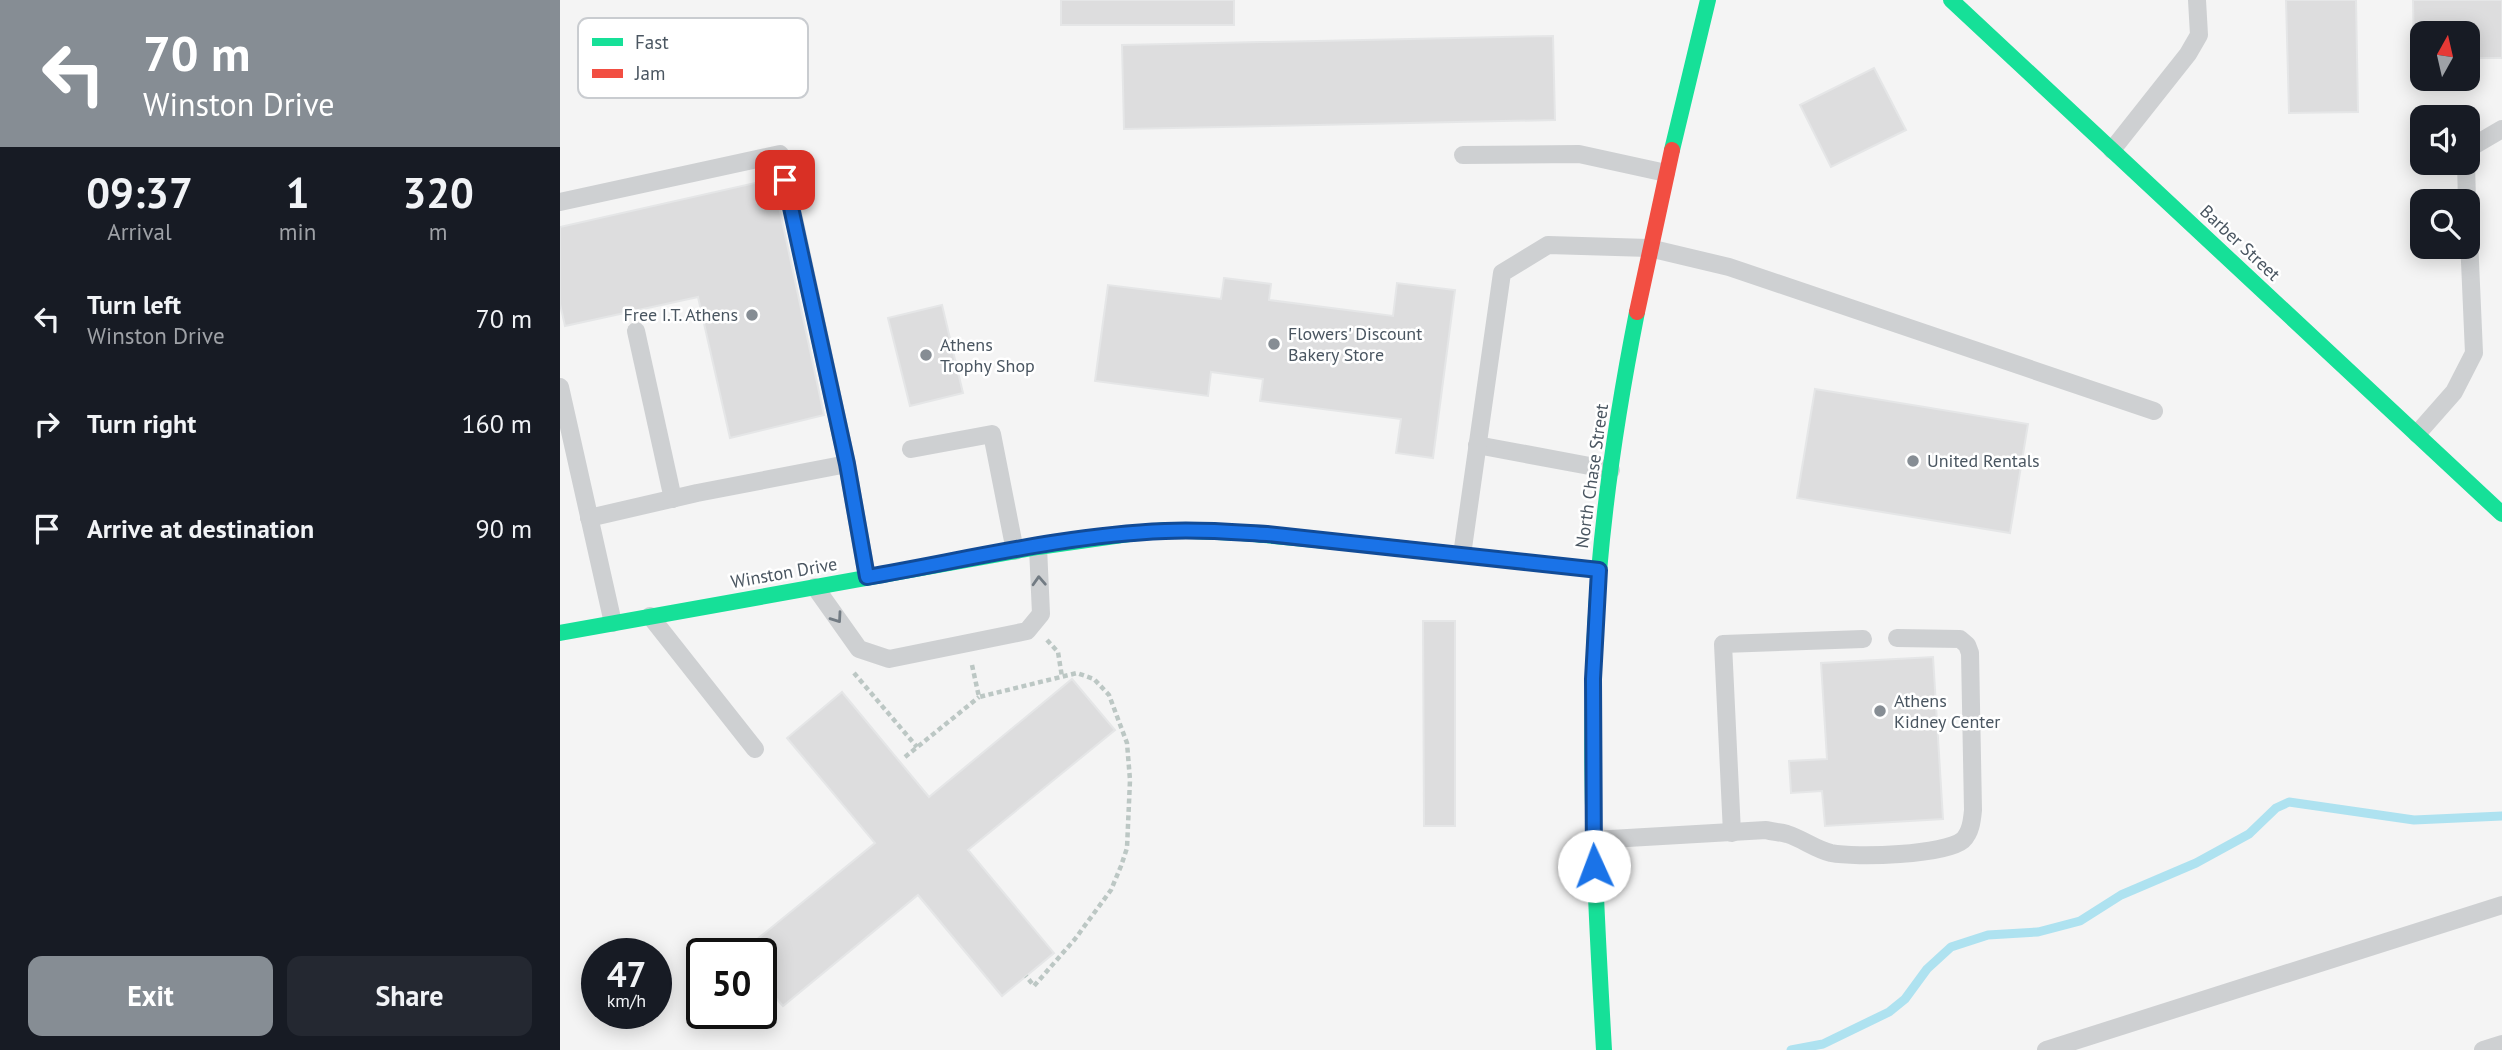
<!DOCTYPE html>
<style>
body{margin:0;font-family:"PT Sans",sans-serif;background:#242831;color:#f1f3f6;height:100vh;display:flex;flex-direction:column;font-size:26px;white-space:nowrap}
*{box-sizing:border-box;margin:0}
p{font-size:23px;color:#9ea1a6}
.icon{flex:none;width:38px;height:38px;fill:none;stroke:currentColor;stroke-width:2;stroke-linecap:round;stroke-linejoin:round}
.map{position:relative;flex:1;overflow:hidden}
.drawer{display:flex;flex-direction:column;background:#171b24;width:560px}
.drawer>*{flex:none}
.guide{background:#868d94;color:#fff;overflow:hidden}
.needle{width:46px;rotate:8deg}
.buttons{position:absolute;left:1850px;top:21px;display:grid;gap:14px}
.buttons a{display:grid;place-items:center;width:70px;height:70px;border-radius:14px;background:#171b24;box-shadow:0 4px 18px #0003;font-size:35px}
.speed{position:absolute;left:21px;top:938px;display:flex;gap:14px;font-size:35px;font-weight:700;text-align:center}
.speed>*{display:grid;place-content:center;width:91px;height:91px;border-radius:50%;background:#171b24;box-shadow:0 4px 18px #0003;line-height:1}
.speed small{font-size:18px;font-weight:400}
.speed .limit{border:4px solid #111;border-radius:10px;background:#fff;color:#111}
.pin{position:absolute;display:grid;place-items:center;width:60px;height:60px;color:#fff;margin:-30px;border-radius:14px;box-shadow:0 4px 10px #0006}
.me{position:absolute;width:77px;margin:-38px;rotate:358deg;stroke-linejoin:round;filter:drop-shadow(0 0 5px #0008)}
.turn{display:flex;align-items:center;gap:24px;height:147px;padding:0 28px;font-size:32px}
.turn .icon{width:91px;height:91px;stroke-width:2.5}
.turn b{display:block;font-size:49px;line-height:60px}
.eta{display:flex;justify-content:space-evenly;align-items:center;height:119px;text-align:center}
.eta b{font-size:42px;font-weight:600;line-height:49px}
.cta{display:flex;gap:14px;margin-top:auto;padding:14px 28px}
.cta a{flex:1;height:80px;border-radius:14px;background:#868d94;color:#fff;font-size:28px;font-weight:600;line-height:80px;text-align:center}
.cta a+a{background:#242831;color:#f1f3f6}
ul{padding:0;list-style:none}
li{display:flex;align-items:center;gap:21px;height:105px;padding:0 28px}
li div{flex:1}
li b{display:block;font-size:26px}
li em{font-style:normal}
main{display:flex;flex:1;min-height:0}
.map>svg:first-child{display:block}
</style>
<main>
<section class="drawer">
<div class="guide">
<div class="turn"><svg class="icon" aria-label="left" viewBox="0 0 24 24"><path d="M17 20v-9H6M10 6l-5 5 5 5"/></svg><div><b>70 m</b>Winston Drive</div></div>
</div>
<div class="eta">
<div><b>09:37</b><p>Arrival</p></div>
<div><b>1</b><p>min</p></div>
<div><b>320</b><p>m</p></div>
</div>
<ul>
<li><svg class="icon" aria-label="left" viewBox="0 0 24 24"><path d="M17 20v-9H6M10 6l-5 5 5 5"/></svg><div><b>Turn left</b><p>Winston Drive</p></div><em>70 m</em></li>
<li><svg class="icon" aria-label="right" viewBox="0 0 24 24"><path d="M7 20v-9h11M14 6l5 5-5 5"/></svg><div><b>Turn right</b></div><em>160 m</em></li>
<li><svg class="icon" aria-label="arrive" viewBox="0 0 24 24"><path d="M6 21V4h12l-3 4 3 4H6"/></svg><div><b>Arrive at destination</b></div><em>90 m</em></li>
</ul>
<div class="cta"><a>Exit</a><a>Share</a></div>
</section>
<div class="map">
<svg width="1942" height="1050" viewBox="0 0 1942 1050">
<rect width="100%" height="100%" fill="#f4f4f4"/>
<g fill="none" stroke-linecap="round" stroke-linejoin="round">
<polyline stroke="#aee2f0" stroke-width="9" points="1231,1050 1263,1044 1329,1012 1345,999 1367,969 1391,947 1428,935 1478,932 1520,921 1561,895 1636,863 1689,834 1716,808 1729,802 1854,820 1942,816"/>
</g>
<g fill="#ddddde" stroke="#e5e6e7" stroke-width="2">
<rect x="501" y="0" width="173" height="25"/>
<polygon points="1726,0 1796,0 1798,112 1729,113"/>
<polygon points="1853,0 1942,0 1942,58 1908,58 1908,33 1862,33 1862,59 1854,59"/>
<polygon points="993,36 995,120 564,129 562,45"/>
<polygon points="1314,68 1346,130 1271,167 1240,105"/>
<polygon points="213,179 264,415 170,438 138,297 5,326 0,304 0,227"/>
<polygon points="664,278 711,284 709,300 833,316 837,283 895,290 873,458 836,453 841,419 700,401 703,379 651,372 648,396 535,381 548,285 661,299"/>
<polygon points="382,305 403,393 350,406 328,318"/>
<polygon points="1255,389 1468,424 1450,533 1237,498"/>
<polygon points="863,621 895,621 895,826 864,826"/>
<polygon points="1373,657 1383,819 1265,826 1262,791 1231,793 1229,761 1267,759 1261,663"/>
<polygon points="512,679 555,730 408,850 494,953 442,996 358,895 223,1006 201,981 201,954 179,954 315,843 227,738 282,692 369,797"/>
</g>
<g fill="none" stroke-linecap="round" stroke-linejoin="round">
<g stroke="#bcc7c4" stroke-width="4.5" stroke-dasharray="5 3.5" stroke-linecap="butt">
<polyline points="487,640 498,652 502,677"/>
<polyline points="412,665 419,697 517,673 534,679 549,695 567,743 570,780 567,848 561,866 551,890 515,939 474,986 466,976"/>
<polyline points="294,673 357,747"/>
<polyline points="345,757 419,697"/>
</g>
<g stroke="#ced0d2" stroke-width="18">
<polyline points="1552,150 1628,54 1639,35 1637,0"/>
<polyline points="1908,152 1908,149 1942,129"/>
<polyline points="903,155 1019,154 1106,173"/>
<polyline points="1906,163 1907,201"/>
<polyline points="0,202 220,154 287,464 307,577"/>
<polyline points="76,331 113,499"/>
<polyline points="0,387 53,623"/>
<polyline points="1857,434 1894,392 1914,353 1908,216"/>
<polyline points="917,445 1051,470"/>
<polyline points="351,449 432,434 455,551"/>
<polyline points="29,518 137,493 287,464"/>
<polyline points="902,555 942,273 988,245 1089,248 1169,267 1594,411"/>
<polyline points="255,587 299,649 329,659 467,631 481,614 478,547"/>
<polyline points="90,616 195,749"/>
<polyline points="1172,833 1163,644 1303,639"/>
<path d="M1033,840l173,-10c7,2 14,2 21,4 16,5 28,15 44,19 25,5 114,2 132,-13 8,-8 9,-20 10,-30l-3,-157 -3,-8 -7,-6 -63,-1"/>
<polyline points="1486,1050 1942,905"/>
<polyline points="1923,1050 1942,1044"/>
</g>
<g stroke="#16e098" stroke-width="16">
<polyline points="1391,0 1942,514"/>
<polyline points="1112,150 1148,0"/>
<polyline points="0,633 478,547 576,533 608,530 682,533 831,547"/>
<path d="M1044,1050c-8,-139 -16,-279 -9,-418 5,-108 21,-214 42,-320"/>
</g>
<g stroke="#f24e42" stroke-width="16">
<polyline points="1077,312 1112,150"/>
<polyline points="831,547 1039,570"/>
</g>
</g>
<defs><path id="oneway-chevron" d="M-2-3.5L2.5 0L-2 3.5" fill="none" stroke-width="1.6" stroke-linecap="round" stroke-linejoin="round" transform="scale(1.75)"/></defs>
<g stroke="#727b83">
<use href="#oneway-chevron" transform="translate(479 581) rotate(-93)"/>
<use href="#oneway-chevron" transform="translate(277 618) rotate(55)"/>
</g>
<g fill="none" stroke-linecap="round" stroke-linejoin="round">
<g stroke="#114b97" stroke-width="18">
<path id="route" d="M225,180l62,284 20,113c98,-17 198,-42 298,-46 34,-2 68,1 102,3l332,36 -6,109 1,187"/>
</g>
<use href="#route" stroke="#1a73e8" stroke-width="12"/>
</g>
<g fill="#868d94" stroke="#fff" stroke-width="2.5">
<circle cx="192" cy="315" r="7"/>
<circle cx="714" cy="344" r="7"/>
<circle cx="366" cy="355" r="7"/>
<circle cx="1353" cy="461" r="7"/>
<circle cx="1320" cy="711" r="7"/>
</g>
<g text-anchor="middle" stroke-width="5" stroke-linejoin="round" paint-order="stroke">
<g font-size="18" fill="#4a5661" stroke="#fff">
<text transform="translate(1680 243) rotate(43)" y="6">Barber Street</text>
<text transform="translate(1032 476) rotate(-82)" y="6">North Chase Street</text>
<text transform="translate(224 573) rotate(-10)" y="6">Winston Drive</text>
</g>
<g font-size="18" fill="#4a5661" stroke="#fff" text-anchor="start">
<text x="178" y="321" text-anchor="end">Free I.T. Athens</text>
<text x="728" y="340">Flowers' Discount<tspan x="728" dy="21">Bakery Store</tspan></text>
<text x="380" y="351">Athens<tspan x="380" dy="21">Trophy Shop</tspan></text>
<text x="1367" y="467">United Rentals</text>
<text x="1334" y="707">Athens<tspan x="1334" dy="21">Kidney Center</tspan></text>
</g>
</g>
<rect x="18" y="18" width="230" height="80" rx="10" fill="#fff" stroke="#c9ccd0" stroke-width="2"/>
<rect x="32" y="38" width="31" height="8" fill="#16e098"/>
<rect x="32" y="69" width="31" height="9" fill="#f24e42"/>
<g font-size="19" fill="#4a5661">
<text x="75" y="49">Fast</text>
<text x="75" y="80">Jam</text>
</g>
</svg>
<div class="buttons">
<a><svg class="needle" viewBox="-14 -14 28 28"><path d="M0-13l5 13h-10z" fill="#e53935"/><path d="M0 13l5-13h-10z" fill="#9ea1a6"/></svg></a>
<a><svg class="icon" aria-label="sound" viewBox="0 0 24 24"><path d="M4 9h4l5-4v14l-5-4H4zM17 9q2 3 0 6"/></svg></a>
<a><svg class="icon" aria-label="search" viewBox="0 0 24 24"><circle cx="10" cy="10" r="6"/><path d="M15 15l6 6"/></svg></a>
</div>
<div class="speed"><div>47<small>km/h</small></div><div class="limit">50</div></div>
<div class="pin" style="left:225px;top:180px;background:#d93025"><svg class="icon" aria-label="arrive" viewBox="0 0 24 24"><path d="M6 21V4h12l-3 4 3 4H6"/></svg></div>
<svg class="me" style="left:1034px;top:866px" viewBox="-20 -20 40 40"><circle r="19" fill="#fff"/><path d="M0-13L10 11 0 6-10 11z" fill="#1a73e8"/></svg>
</div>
</main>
